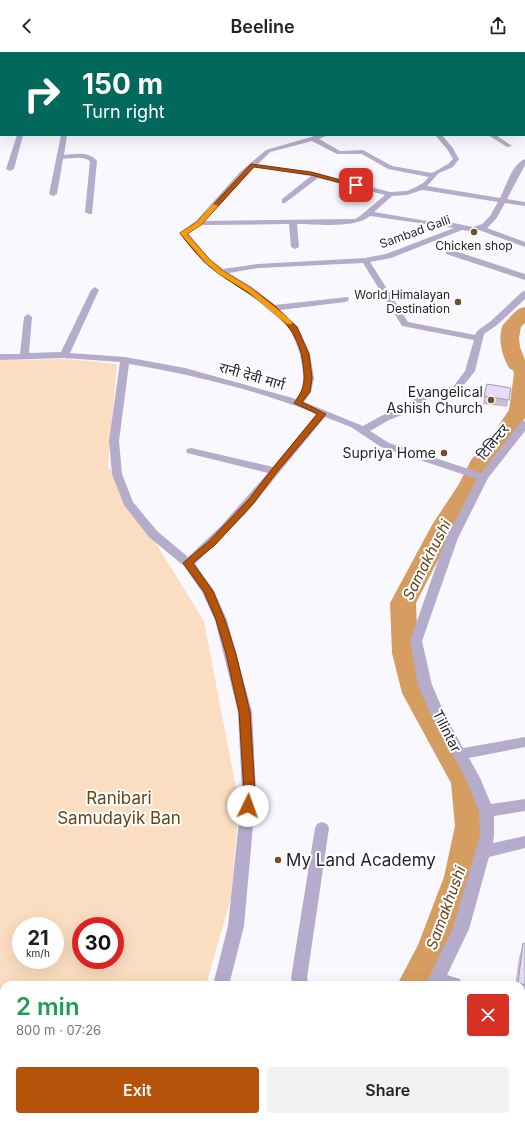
<!DOCTYPE html>
<meta charset="utf-8">
<style>
body{margin:0;font-family:Inter,"Noto Sans Devanagari",sans-serif;background:#f2f2f2;color:#222;height:100vh;display:flex;flex-direction:column;font-size:15px;white-space:nowrap}
*{box-sizing:border-box;margin:0}
p{font-size:13px;color:#767676}
.icon{flex:none;width:22px;height:22px;fill:none;stroke:currentColor;stroke-width:2;stroke-linecap:round;stroke-linejoin:round}
.map{position:relative;flex:1;overflow:hidden}
.side{position:absolute;left:0px;top:929px;width:525px;height:140px;display:flex;flex-direction:column;background:#fff;border-radius:12px 12px 0 0;box-shadow:0 4px 16px #0002}
.side>*{flex:none}
.banner{position:absolute;left:0px;top:0px;width:525px;height:84px;box-shadow:0 4px 16px #0002;background:#00695c;color:#fff;overflow:hidden}
.speed{position:absolute;left:12px;top:865px;display:flex;gap:8px;font-size:20px;font-weight:700;text-align:center}
.speed>*{display:grid;place-content:center;width:52px;height:52px;border-radius:50%;background:#fff;box-shadow:0 4px 16px #0002;line-height:1}
.speed small{font-size:10px;font-weight:400}
.speed .limit{border:6px solid #d22;background:#fff;color:#111}
.pin{position:absolute;display:grid;place-items:center;width:34px;height:34px;color:#fff;margin:-17px;border-radius:8px;box-shadow:0 2px 6px #0006}
.me{position:absolute;width:44px;margin:-22px;rotate:3deg;stroke-linejoin:round;filter:drop-shadow(0 0 3px #0008)}
.turn{display:flex;align-items:center;gap:14px;height:84px;padding:0 16px;font-size:18px}
.turn .icon{width:52px;height:52px;stroke-width:2.5}
.turn b{display:block;font-size:28px;line-height:34px}
.round{display:grid;place-items:center;flex:none;width:42px;height:42px;border-radius:4px;background:#f2f2f2}
.summary{display:flex;align-items:center;justify-content:space-between;height:68px;padding:0 16px}
h1{font-size:24px;font-weight:600;line-height:30px;color:#1e9e55}
.button{display:flex;gap:8px;margin-top:auto;padding:8px 16px}
.button a{flex:1;height:46px;border-radius:4px;background:#b45309;color:#fff;font-size:16px;font-weight:600;line-height:46px;text-align:center}
.button a+a{background:#f2f2f2;color:#222}
header{display:flex;justify-content:space-between;align-items:center;height:52px;padding:0 16px;background:#fff;font-size:18px;font-weight:600}
.map>svg:first-child{display:block}
</style>
<header><svg class="icon" aria-label="back" viewBox="0 0 24 24"><path d="M15 5l-7 7 7 7"/></svg>Beeline<svg class="icon" aria-label="share" viewBox="0 0 24 24"><path d="M12 15V3M7 8l5-5 5 5M5 13v7h14v-7"/></svg></header>
<div class="map">
<svg width="525" height="1069" viewBox="0 0 525 1069">
<rect width="100%" height="100%" fill="#faf8ff"/>
<path fill="#fbdec1" fill-rule="evenodd" d="M67,307l50,5 -9,102 96,155 35,183 -8,94 -25,87h-202v132h164l-3,4h-165v-761zM21,874h34v34h-34zM81,874h34v34h-34z"/>
<g fill="none" stroke-linecap="round" stroke-linejoin="round">
<g fill="#d59d60" fill-rule="evenodd">
<path d="M525,255v16l-4,4 -2,11 1,9 5,13v58l-21,33 -12,12 -11,21 -25,41 -40,78 2,50 12,40 51,89 4,44 -9,51 -27,74 -17,34h-35l21,-40 26,-68 11,-51 -4,-43 -49,-90 -10,-40 -2,-50 42,-78 27,-41 12,-24 17,-19 21,-31 5,-36 -1,-4 -3,-1c-8,-12 -12,-29 -8,-42 1,-3 6,-7 8,-10 5,-5 8,-9 15,-10z"/>
<polygon points="339,1065 377,1065 376,1069 338,1069"/>
</g>
<g fill="#b5abcb" fill-rule="evenodd">
<rect x="22" y="0" width="6" height="1"/>
<rect x="100" y="0" width="6" height="1"/>
<rect x="0" y="13" width="1" height="4"/>
<rect x="524" y="18" width="1" height="5"/>
<rect x="524" y="67" width="1" height="4"/>
<rect x="0" y="79" width="1" height="4"/>
<polygon points="17,83 23,83 14,117 10,119 6,117"/>
<path d="M61,83h6l-3,20c11,-1 25,-4 33,6l-5,53h-3l-4,-2 5,-51c-7,-5 -18,-3 -27,-2l-6,35 -4,2 -4,-2z"/>
<path d="M318,83h10l-9,4 21,12 23,-1 29,16 40,7 16,-9 5,-5 -6,-10 -12,-14h7l10,12 7,12 -6,8 -14,6 -12,13 73,12c6,-12 12,-34 25,-39v6l-18,34 18,3v4l-20,-3 -9,16 -9,9 38,14v5l-46,-17 -5,2 -12,-2 -71,28 -21,4 38,60 67,13 2,-4 14,-10 31,-29 3,-1v8l-28,26 -13,9 -9,37 -16,20 -29,6 -21,15 -20,8 -19,11 19,12 92,30 40,-51 4,-1v10l-37,47 -30,60 -36,103 10,44 13,30 18,33 62,-11v10l-56,11 11,20 11,26 34,-5v12l-31,5v19l-1,8 32,-7v12l-36,9 -20,72 -22,46 13,4 2,6h-37l28,-57 27,-93 -1,-24 -13,-32 -35,-64 -13,-30 -8,-44 36,-103 31,-59 -96,-32 -30,-20 -26,-10 -79,96 -51,51 19,27 13,29 25,92 4,80 -12,134 -15,59h-16l15,-59 14,-134 -4,-80 -23,-92 -13,-28 -18,-26 -35,-29 -25,-32 -12,-31 -3,-33 11,-79 -56,-4 -64,2v-6h20l4,-37 4,-3 4,3 -3,36 32,-1 30,-62 4,-3 4,3 -29,63 55,4 60,11 111,31 5,-7 3,-14 -4,-24 -10,-26 -44,-37 -28,-17 -14,-11 -25,-30 17,-12 44,-49 26,-22zM312,89l25,13h25l26,15 41,8 -6,6 -9,5 -7,3 -17,1 -73,-19 -59,-9 12,-12zM254,115l57,9 -29,23v4h3l33,-25 67,17 -25,21 -5,3 -150,2zM422,138h1l75,12 -8,14 -8,8 -9,3 -24,-5 -22,-1 -53,-9 18,-16 15,-1zM370,164l84,12 -68,26 -21,4 -107,6 -35,5 -13,-10 -22,-26 13,-8 88,-1 2,23 4,2 4,-2 -2,-23c20,0 58,5 73,-8zM363,211l39,63 72,14 -9,31 -12,16 -29,6 -23,15 -20,8 -18,10 -59,-24 7,-10 3,-14 -4,-24 -12,-27 -18,-17 65,-8 3,-1 1,-2 -1,-2 -73,8 -23,-18 -23,-14 29,-5zM129,312c64,11 128,26 188,50l-44,53 -82,-19 -4,1 -1,2 1,2 81,20 -47,53 -33,31 -31,-26 -24,-29 -11,-28 -3,-33z"/>
<polygon points="488,83 496,83 512,94 507,95"/>
<polygon points="446,198 452,198 525,222 525,228 446,202"/>
<polygon points="322,770 327,772 329,776 307,926 309,933 293,933 291,926 315,776 317,772"/>
<polygon points="521,948 525,949 525,965 521,964"/>
<polygon points="165,1065 184,1065 182,1069 163,1069"/>
<polygon points="361,1065 379,1065 377,1069 359,1069"/>
</g>
</g>
<g fill="#c6bdd7">
<polygon points="511,336 507,355 483,352 484,344"/>
<polygon points="523,891 525,892 525,948 521,947 521,933 515,933 519,906"/>
</g>
<g fill="#e6dcfa" stroke="#a19aaf">
<polygon points="487,332 511,336 509,348 484,344"/>
<polygon points="523,891 525,892 525,933 518,931"/>
<polygon points="521,985 525,987 525,1015 522,1024 521,1023"/>
</g>
<path fill="#b45309" stroke="#753606" d="M251,112l60,8 48,13 -3,2 -45,-12 -57,-8 -53,58 -14,9 22,25 14,12 28,17 24,18 22,21 12,27 3,24 -2,14 -8,10 24,12 -49,58 -23,31 -39,42 -22,18 20,28 12,29 11,34 14,58 5,80 -3,17 -4,2 -4,-2 -2,-3 2,-14 -5,-80 -13,-58 -10,-34 -12,-28 -21,-29 26,-22 40,-42 23,-30 45,-55 -23,-11c11,-15 11,-21 9,-40 -6,-48 -51,-65 -85,-90 -15,-11 -27,-25 -38,-40l17,-11z"/>
<polygon fill="#f59e0b" points="213,152 218,154 201,173 187,182 209,207 223,219 251,236 292,269 292,272 287,272 247,239 219,222 205,210 180,181 197,170"/>
<g fill="#724f28" stroke="#fff" stroke-width="1.5">
<circle cx="474" cy="180" r="4"/>
<circle cx="458" cy="250" r="4"/>
<circle cx="491" cy="348" r="4"/>
<circle cx="444" cy="401" r="4"/>
<circle cx="278" cy="808" r="4"/>
</g>
<g text-anchor="middle" stroke-width="4" stroke-linejoin="round" paint-order="stroke">
<g font-size="12" fill="#26212e" stroke="#fff">
<text transform="translate(415 180) rotate(-20)" y="4">Sambad Galli</text>
</g>
<g font-size="12" fill="#26212e" stroke="#fff">
<text x="474" y="198">Chicken shop</text>
<text x="450" y="247" text-anchor="end">World Himalayan<tspan x="450" dy="14">Destination</tspan></text>
</g>
<g font-size="14" fill="#26212e" stroke="#fff">
<text transform="translate(252 324) rotate(16)" y="5">रानी देवी मार्ग</text>
<text transform="translate(493 390) rotate(-51)" y="5">टिलिन्टर</text>
<text transform="translate(447 679) rotate(63)" y="5">Tilintar</text>
</g>
<g font-size="14" fill="#26212e" stroke="#fff" text-anchor="end">
<text x="483" y="345">Evangelical<tspan x="483" dy="16">Ashish Church</tspan></text>
<text x="436" y="406">Supriya Home</text>
</g>
<g font-size="15" font-style="italic" fill="#684213" stroke="#fff">
<text transform="translate(427 508) rotate(-63)" y="5">Samakhushi</text>
<text transform="translate(446 856) rotate(-70)" y="5">Samakhushi</text>
</g>
<g font-size="17" fill="#694314" stroke="#fff">
<text x="119" y="752">Ranibari<tspan x="119" dy="20">Samudayik Ban</tspan></text>
</g>
<g font-size="17" fill="#26212e" stroke="#fff" text-anchor="start">
<text x="286" y="814">My Land Academy</text>
</g>
</g>
</svg>
<div class="speed"><div>21<small>km/h</small></div><div class="limit">30</div></div>
<div class="pin" style="left:356px;top:133px;background:#d93025"><svg class="icon" aria-label="arrive" viewBox="0 0 24 24"><path d="M6 21V4h12l-3 4 3 4H6"/></svg></div>
<svg class="me" style="left:248px;top:754px" viewBox="-20 -20 40 40"><circle r="19" fill="#fff"/><path d="M0-13L10 11 0 6-10 11z" fill="#b45309"/></svg>
<div class="banner">
<div class="turn"><svg class="icon" aria-label="right" viewBox="0 0 24 24"><path d="M7 20v-9h11M14 6l5 5-5 5"/></svg><div><b>150 m</b>Turn right</div></div>
</div>
<section class="side">
<div class="summary"><div><h1>2 min</h1><p>800 m · 07:26</p></div><a class="round" style="background:#d93025;color:#fff"><svg class="icon" aria-label="close" viewBox="0 0 24 24"><path d="M6 6l12 12M18 6L6 18"/></svg></a></div>
<div class="button"><a>Exit</a><a>Share</a></div>
</section>
</div>
